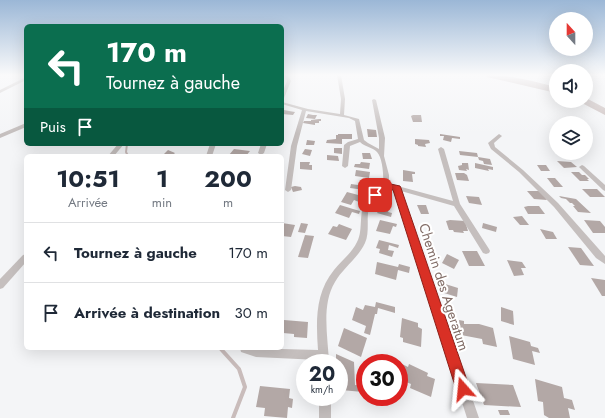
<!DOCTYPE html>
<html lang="fr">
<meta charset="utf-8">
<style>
body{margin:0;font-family:Jost,sans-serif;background:#f2f2f3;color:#1f2937;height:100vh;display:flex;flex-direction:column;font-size:15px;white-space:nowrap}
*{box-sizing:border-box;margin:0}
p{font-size:13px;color:#747a83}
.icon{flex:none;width:22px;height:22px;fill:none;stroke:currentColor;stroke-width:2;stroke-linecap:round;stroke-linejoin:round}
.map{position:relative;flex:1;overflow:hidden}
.details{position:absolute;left:24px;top:154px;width:260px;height:196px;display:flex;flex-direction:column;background:#fff;border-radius:6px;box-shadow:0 4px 16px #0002}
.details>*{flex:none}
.top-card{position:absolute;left:24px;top:24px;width:260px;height:122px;border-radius:6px;box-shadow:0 4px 16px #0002;background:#0b6e4f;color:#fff;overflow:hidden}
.needle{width:26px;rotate:339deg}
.controls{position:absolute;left:549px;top:12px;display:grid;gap:8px}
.controls a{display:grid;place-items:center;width:44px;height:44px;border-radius:50%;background:#fff;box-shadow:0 4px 16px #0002;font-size:20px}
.speed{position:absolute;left:296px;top:354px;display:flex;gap:8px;font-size:20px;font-weight:700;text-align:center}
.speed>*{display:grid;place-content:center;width:52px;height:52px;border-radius:50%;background:#fff;box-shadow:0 4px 16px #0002;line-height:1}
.speed small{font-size:10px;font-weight:400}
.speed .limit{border:6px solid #d22;background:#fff;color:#111}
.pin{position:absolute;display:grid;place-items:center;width:34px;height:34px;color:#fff;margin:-17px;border-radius:8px;box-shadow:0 2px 6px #0006}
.me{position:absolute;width:44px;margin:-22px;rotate:342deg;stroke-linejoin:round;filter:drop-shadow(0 0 3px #0008)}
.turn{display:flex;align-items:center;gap:14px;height:84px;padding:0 16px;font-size:18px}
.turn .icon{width:52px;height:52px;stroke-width:2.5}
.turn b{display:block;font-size:28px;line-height:34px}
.then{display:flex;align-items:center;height:38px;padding:0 16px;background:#0003;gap:8px;font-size:15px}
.eta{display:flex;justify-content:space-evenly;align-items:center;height:68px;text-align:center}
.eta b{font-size:24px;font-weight:700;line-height:28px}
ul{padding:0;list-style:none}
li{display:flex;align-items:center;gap:12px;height:60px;padding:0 16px;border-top:1px solid #e0e1e3}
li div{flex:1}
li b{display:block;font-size:15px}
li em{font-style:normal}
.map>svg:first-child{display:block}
</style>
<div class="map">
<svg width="605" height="418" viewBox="0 0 605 418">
<rect width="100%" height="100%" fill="#f4f5f7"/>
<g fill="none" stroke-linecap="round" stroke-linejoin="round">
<polyline stroke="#c9bcbb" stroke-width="2" points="127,144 126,152 128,156"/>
<polyline stroke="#c9bcbb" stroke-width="4" points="220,348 239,369 245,387 233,418"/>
<g fill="#c9bcbb" fill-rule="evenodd">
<path d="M486,75c24,0 47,6 70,12v6l-69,-16z"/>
<polygon points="586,98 605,108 605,115 582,103 580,101 586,101"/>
</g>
</g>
<g fill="#b3a8a6">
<polygon points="284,110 289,111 295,112 293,115 282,114"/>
<polygon points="308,114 313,115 317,115 315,119 306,118"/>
<polygon points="413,115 421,115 422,122 413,122 411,116"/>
<polygon points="319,119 321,119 321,121 319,121 319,123 315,123 315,125 303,123 304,121 311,121 311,120"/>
<polygon points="367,129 376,130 377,137 368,137"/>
<polygon points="338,134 352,134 352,139 342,139 342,144 326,143 327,140 336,139 336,135 338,135"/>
<polygon points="440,134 460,137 460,139 452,138 451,142 443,140 444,136 440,136"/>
<polygon points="415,139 429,140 430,143 425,144 426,147 418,146 418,145 415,144"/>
<polygon points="307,140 315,141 314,145 306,145"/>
<polygon points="334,148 342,148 342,154 334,153"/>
<polygon points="234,149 250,151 246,156 229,155"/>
<polygon points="305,149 312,150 310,156 302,154"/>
<polygon points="168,150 175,153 172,156 162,156"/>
<polygon points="459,151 477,153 478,157 460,155"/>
<polygon points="362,153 370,153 372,159 363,159"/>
<polygon points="327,155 338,156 339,161 327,160"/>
<polygon points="478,157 490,159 492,165 484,164 483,161 479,160"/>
<polygon points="557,161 571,162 577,167 564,168"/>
<polygon points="300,162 310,162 309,165 312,165 312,170 300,169"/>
<polygon points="361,162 370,163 369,169 354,167 355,164 360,164"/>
<polygon points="462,163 468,163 469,170 466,169 467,171 459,170 458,166 462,165"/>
<polygon points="475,163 493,167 493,170 488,169 489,171 475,168"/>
<polygon points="537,165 546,165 550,171 541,171"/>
<polygon points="356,170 370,172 369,178 355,176"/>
<polygon points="403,170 415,172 415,174 412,174 413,182 403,181"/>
<polygon points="571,172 579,172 582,175 585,175 589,179 587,179 589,181 580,181"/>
<polygon points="455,173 464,173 467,175 469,181 457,180"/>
<polygon points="547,178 555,178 563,187 554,187"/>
<polygon points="359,182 372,184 372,191 350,188 351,184 358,185"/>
<polygon points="295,186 301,187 302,190 293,192 291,187"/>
<polygon points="582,189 597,189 605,197 590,197"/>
<polygon points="527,191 541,191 547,200 534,199"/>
<polygon points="347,192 362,196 359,202 354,200 351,205 341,202"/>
<polygon points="466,196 479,197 482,205 469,203"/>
<polygon points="559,196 576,199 591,213 578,212 573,206 575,206 572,203 570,203 566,199 561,198"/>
<polygon points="379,201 391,204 388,212 392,213 391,217 377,213 379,210 376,209"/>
<polygon points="340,205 353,209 360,211 359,214 352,212 349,218 335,213"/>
<polygon points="417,205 426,205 429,214 421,214"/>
<polygon points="528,206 539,206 545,214 528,214 524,207"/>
<polygon points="522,216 529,225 520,225 513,217"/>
<polygon points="380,220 397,224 396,227 393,226 390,234 376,231"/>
<polygon points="450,220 465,221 468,231 463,231 464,233 454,232 453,230 449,230 446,221"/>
<polygon points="584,220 600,221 605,227 605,233 593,233"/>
<polygon points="282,223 295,225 291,237 282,236"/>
<polygon points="301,223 308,224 305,233 298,232"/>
<polygon points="483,223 497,227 496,232 482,228"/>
<polygon points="339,224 352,229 346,240 328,234 333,226 337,227"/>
<polygon points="540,229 553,232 557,239 546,239"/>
<polygon points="305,235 314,236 308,258 298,257"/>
<polygon points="379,240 399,245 398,248 389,245 388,250 394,251 392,257 379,253 380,249 376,248"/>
<polygon points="568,247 581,248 594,266 580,265"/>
<polygon points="462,251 477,251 485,266 469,266"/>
<polygon points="447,254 459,260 454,269 442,263"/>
<polygon points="507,260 522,262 526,268 521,268 524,275 514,276"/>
<polygon points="377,262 398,267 399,264 410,267 409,273 398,270 396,280 375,274"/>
<polygon points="591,278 605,280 605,296 602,296"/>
<polygon points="442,283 458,288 457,297 441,292"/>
<polygon points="376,302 395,307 395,313 378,308 377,314 375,314 370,335 364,333 366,326 352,320 356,307 363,310 365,305 375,307"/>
<polygon points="501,307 513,311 514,325 501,321"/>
<polygon points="402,318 418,323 418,327 422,329 421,347 403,342 403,338 400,337"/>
<polygon points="284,320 308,322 307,338 294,337 294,334 283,333"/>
<polygon points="459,320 464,321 464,324 479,324 493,328 497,347 483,344 482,339 461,335"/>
<polygon points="344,328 367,338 361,357 338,346"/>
<polygon points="509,336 530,342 531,346 538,348 540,353 532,351 535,365 513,359"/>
<polygon points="336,354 354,362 355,385 363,386 363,392 341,390 339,387 339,363 336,363"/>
<polygon points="400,363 408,367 409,364 428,373 427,376 435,379 431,397 410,388 411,384 399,379"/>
<polygon points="535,379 562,387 564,398 572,400 575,410 568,408 570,418 549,418 544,415 543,402 538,401"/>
<polygon points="476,383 513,385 521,407 484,405"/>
<polygon points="260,386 290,389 289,398 293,399 292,408 288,407 287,418 264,416 265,408 256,407"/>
<polygon points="498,410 508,410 510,415 500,415"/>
</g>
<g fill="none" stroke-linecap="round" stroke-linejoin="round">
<g fill="#c5bfbe" fill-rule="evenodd">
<polygon points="284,75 288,75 291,81 284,98 282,99 282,93 287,81"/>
<path d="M337,75h4l4,24 -1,16 15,4 5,21 4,3 11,6v-11l-7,-38 2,-1 2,1 9,38 -1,18 5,19v13c-4,5 -12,7 -17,13 -8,12 -1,29 -7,42 -7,15 -22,25 -30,39 -14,23 -7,55 -6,81h-10v-3l-63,-3 -15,-5 -1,-4 78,2c-2,-28 -3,-57 16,-80 7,-9 18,-17 23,-28 7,-13 0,-32 11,-44 4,-5 10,-7 15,-11 1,-8 0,-29 -6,-35 -5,-5 -12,-5 -17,-10l-10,4 -2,20 -3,2 -3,-2 2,-21 4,-3 10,-3 -3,-18 -6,-3 -43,-7 -9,35 -6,44 -3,2 -3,-2 6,-44 11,-36 -20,-6v-2l26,7 32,5 1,-15z"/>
<polygon points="26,77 26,80 0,93 0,90"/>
<polygon points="26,123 26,127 0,138 0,134"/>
<polygon points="499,134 502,136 494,143 495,147 523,170 558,203 605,256 605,264 596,258 554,207 519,172 491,149 488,143"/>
<polygon points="118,144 124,144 114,156 108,156"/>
<polygon points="210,144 216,144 212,156 206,156"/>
<polygon points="261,144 267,144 264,153 261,155 258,153"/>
<polygon points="441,147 444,149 460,204 489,249 490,251 489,253 486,254 483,253 454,206 401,191 479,418 467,418 394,189 391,187 394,185 453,201 438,149"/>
<polygon points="582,165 584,166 605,185 605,191 603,190 580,168 579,167"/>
<polygon points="26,254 26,262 3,288 0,289 0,279 23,255"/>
<rect x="319" y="397" width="12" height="21"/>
</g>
</g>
<linearGradient id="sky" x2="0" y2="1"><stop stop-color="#9bb7d6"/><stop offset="0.56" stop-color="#fafafb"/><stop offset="1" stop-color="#fafafb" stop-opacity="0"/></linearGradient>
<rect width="605" height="134" fill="url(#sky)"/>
<polygon fill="#d93025" stroke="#8d1f18" points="386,183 400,186 401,188 470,389 468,394 463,397 458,394 456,389 393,190 389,189 387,192 375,198 370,195 381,188 384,184"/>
<g text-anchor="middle" stroke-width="4" stroke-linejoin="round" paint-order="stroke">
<g font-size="14" fill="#836e68" stroke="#fff">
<text transform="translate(444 287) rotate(72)" y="5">Chemin des Ageratum</text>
</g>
</g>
</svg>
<div class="controls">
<a><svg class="needle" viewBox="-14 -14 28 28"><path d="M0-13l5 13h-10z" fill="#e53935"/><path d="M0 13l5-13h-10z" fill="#747a83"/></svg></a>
<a><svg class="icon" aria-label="sound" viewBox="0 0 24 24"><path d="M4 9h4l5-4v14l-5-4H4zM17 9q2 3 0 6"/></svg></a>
<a><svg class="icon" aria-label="layers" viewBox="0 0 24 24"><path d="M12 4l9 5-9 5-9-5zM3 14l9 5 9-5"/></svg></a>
</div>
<div class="speed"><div>20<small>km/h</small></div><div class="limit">30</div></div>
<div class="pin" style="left:375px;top:195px;background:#d93025"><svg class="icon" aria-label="arrive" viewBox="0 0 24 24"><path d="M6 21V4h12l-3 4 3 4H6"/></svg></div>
<svg class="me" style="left:463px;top:389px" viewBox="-20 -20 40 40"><path d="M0-17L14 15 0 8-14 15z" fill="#d93025" stroke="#fff" stroke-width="4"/></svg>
<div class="top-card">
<div class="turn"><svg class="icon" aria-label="left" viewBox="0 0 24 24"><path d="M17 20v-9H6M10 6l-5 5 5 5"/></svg><div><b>170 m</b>Tournez à gauche</div></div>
<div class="then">Puis<svg class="icon" aria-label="arrive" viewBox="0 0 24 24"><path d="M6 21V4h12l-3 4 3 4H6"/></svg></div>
</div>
<section class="details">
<div class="eta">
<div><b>10:51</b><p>Arrivée</p></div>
<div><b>1</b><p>min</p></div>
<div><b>200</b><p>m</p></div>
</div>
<ul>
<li><svg class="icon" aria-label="left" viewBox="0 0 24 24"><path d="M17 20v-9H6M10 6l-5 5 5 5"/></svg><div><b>Tournez à gauche</b></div><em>170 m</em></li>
<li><svg class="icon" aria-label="arrive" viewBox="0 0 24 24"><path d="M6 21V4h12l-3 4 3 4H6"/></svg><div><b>Arrivée à destination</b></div><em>30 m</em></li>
</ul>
</section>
</div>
